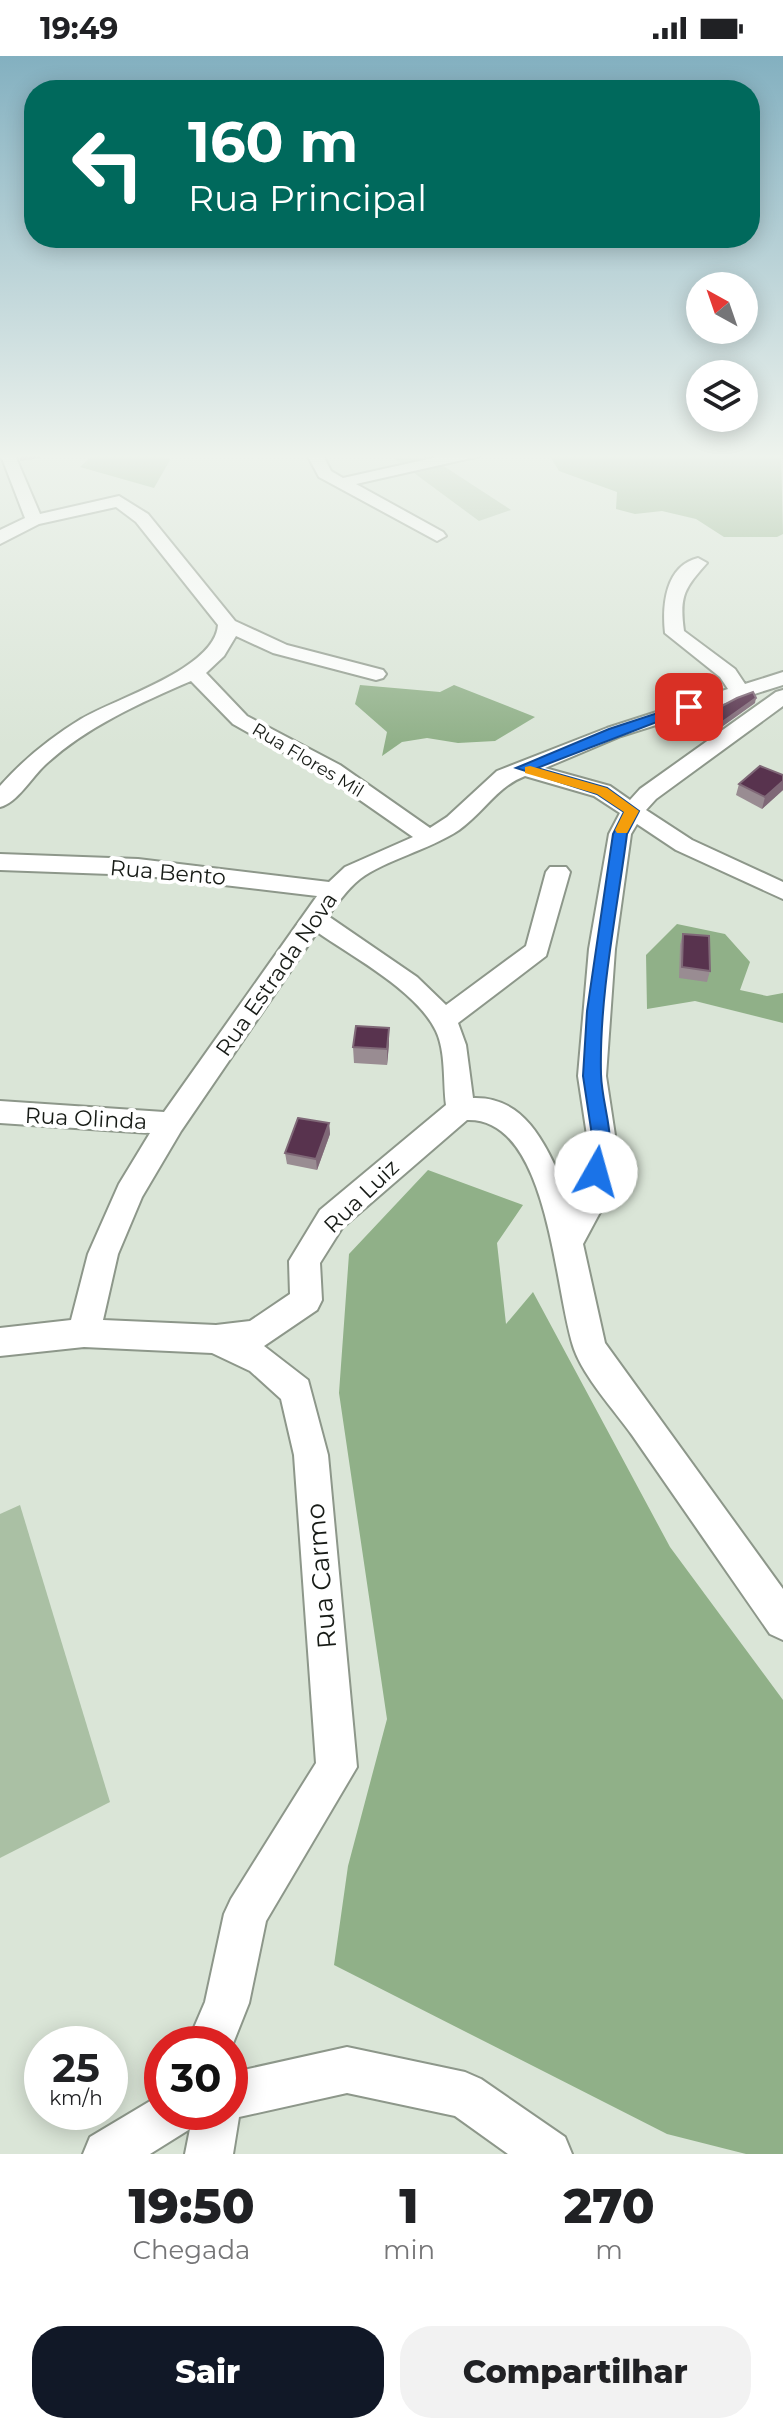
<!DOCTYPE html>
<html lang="pt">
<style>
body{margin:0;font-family:Montserrat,sans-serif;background:#f2f2f2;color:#202124;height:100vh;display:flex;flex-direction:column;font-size:30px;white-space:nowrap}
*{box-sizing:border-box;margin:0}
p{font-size:26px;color:#757577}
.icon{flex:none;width:44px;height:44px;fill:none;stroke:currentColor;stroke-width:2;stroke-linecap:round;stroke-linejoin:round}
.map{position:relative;height:2098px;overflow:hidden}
.sheet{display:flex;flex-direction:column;background:#fff;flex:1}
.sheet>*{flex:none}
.guide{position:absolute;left:24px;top:24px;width:736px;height:168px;border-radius:32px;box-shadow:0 4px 20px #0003;background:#00695c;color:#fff;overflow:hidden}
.needle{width:52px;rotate:320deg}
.fabs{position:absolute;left:686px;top:216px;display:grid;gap:16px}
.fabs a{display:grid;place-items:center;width:72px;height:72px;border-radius:50%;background:#fff;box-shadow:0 4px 20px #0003;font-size:40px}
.speed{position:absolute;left:24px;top:1970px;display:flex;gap:16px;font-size:40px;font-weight:700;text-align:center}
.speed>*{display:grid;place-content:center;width:104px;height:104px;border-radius:50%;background:#fff;box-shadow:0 4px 20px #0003;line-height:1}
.speed small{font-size:20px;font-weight:400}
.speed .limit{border:12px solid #d22;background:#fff;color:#111}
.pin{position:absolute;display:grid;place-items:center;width:68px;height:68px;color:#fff;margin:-34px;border-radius:16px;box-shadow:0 4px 12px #0006}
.me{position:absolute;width:88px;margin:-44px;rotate:7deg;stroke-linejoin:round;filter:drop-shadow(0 0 6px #0008)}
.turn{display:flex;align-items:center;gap:28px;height:168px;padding:0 32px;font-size:36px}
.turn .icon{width:104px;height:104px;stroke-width:2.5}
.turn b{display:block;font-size:56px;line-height:68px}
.eta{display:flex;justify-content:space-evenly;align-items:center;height:136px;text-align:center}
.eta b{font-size:48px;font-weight:800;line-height:56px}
.primary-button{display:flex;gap:16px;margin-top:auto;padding:16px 32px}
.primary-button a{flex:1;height:92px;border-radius:32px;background:#111827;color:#fff;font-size:32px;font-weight:800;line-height:92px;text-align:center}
.primary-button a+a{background:#f2f2f2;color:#202124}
.status{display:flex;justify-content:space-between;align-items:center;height:56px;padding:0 40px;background:#fff;direction:ltr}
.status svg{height:22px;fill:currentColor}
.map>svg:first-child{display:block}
</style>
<div class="status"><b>19:49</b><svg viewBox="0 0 49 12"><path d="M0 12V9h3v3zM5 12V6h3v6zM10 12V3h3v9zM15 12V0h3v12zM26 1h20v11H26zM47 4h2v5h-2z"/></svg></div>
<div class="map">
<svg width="783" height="2098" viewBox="0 0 783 2098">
<rect width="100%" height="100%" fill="#dae5d7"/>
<g fill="#aac0a4">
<polygon points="387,397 440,400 439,407 511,454 479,465"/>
<polygon points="20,1449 110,1746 0,1802 0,1458"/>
</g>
<g fill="#90b088">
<polygon points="108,397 154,397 170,404 154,432 80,411 92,400"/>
<polygon points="552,397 781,397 783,478 777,481 724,481 696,463 662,455 635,458 616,453 617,436 559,415 549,399"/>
<polygon points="360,629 440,636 454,629 535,661 495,685 458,687 427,682 402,686 382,700 387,676 355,648"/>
<polygon points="677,868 725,878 750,906 740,934 767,940 783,937 783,967 695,945 647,953 646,899"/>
<polygon points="428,1114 523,1149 497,1187 506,1268 533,1236 670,1491 783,1644 783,2098 746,2098 667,2078 334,1909 348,1810 387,1663 339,1337 349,1198"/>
</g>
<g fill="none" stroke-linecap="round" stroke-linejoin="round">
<g stroke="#8d978a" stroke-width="4">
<g id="minor">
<path d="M0,397h14l26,61 79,-18 29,18 87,107 52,24 96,25 3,4 -3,4 -7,2 -103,-27 -37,-17 -12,20 -18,17 41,43 93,49 90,63 17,-11 50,-46 110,-43 121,-39 -8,-12 -55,-44c-3,-27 0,-67 33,-75l9,5c-22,25 -28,32 -23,68l51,38 10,15 38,-12v13l-162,51 -76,32 65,18 20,14 10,-11 136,-97 7,-2v16l-127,93 -10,11 46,30 91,42v17l-107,-49 -39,-26 -6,10 -16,115 -9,127 10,66 -11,61 -22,41 22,99 178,246v51l-13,-6c-46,-66 -92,-133 -138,-199 -18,-25 -48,-58 -58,-86 -20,-57 -24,-232 -107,-229l-125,108 -22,35 2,37 -5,10 -53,36 44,34 20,75 29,312 -91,154 -17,82 -19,48v-7h-43l18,-42 19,-88 7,-15 85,-136 -22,-308 -13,-56 -31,-28 -38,-18 -128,-6 -84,9v-28l71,-8 17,-66 31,-70 31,-51 -150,-10v-22l164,11 153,-216 -179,-21 -138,-5v-16l138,5 191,23 16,-15 68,-30 -89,-62 -91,-51 -42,-43c-51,22 -105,46 -146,84 -13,12 -28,38 -45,42v-21c23,-26 50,-48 81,-67 35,-21 134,-50 137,-94l-82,-103 -20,-15 -77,17 -39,20v-14l25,-12zM525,720l69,20 26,17 -11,21 -20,115 -11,127 10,66 -15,63c-22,-45 -40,-109 -100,-107l-7,-53 -8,-22 88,-67 24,-84 -4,-5h-16l-4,5 -20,74 -80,59 -29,-28 -89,-61c10,-13 19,-27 32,-37 25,-19 69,-29 99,-49 24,-17 39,-44 66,-54zM317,876c36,25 100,59 119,99 10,21 7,51 10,74l-126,105 -31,51 1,33 -40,27 -34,4 -113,-5 15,-66 24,-57 39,-66z"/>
<polygon points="306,397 322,397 331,415 343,422 455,397 482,397 480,400 356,428 443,476 446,480 437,485 319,421"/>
<polygon points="347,1991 465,2016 481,2023 565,2081 572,2098 508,2098 455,2060 347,2037 239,2061 233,2098 185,2098 190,2073 150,2098 83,2098 90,2081 162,2038 162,2056 230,2056 230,2017"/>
</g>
</g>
<use href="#minor" fill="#fff" fill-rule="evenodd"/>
</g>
<g fill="#998c92">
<polygon points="755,647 702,685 685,675 686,669"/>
<polygon points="783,719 783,734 762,753 736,739 739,728"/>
<polygon points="683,878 710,915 707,926 679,922 680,889"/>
<polygon points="389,988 387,1009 354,1007 353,991"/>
<polygon points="329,1067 330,1078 317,1114 287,1108 285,1097"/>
</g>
<g fill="#7f6877">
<polygon points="19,397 39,397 40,402 20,405"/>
<polygon points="756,642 755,647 702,685 704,679"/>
<polygon points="783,725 783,734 762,753 765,741"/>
<polygon points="389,972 389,988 387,1009 387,993"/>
<polygon points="329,1067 330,1078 317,1114 316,1103"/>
</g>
<g fill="#58334e" stroke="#7f6877" stroke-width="2">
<polygon points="753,636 756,642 704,679 686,669 737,642"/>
<polygon points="760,710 783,719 783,725 765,741 739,728"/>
<polygon points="683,878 709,880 710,915 682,911"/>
<polygon points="356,970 389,972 387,993 353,991"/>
<polygon points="298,1062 329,1067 316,1103 285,1097"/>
</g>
<linearGradient id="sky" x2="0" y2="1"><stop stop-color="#83b0c0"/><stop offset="0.58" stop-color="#eef3ed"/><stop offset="1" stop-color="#eef3ed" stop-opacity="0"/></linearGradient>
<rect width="783" height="690" fill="url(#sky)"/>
<path fill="#1a73e8" stroke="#114b97" stroke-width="2" d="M685,648l11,3 -159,61 70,20 32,23 -12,23c-10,77 -28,162 -26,240 1,36 19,70 2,104h-14l-3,-6 7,-30 -10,-66 4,-65 26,-177 11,-22 -27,-18 -81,-26 93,-39z"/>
<polygon fill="#f59e0b" points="530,710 607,732 639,755 627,777 617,777 615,774 624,756 597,738 525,717 525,711"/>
<g text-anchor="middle" stroke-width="8" stroke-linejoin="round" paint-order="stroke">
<g font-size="18" fill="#171b16" stroke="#fff">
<text transform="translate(308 704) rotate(31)" y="6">Rua Flores Mil</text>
</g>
<g font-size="22" fill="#171b16" stroke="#fff">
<text transform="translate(168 816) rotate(5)" y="8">Rua Bento</text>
<text transform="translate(276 918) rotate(-55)" y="8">Rua Estrada Nova</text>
<text transform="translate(86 1062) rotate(3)" y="8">Rua Olinda</text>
<text transform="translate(361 1140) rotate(-44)" y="8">Rua Luiz</text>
</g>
<g font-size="26" fill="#171b16" stroke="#fff">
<text transform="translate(321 1520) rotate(-95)" y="9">Rua Carmo</text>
</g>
</g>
</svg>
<div class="fabs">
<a><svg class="needle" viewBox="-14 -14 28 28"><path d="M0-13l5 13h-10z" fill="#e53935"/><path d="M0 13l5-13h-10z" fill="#757577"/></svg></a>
<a><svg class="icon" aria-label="layers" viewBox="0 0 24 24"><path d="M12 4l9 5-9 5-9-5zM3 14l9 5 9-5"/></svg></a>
</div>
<div class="speed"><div>25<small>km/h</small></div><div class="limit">30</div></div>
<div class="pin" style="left:689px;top:651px;background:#d93025"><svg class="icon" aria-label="arrive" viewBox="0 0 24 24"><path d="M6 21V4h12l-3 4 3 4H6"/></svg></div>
<svg class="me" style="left:596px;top:1116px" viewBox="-20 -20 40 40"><circle r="19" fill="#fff"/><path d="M0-13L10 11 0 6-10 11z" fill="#1a73e8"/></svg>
<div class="guide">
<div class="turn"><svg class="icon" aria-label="left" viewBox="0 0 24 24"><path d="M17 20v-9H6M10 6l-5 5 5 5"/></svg><div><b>160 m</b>Rua Principal</div></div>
</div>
</div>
<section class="sheet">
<div class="eta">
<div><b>19:50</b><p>Chegada</p></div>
<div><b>1</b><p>min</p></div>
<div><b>270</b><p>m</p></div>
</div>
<div class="primary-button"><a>Sair</a><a>Compartilhar</a></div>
</section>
